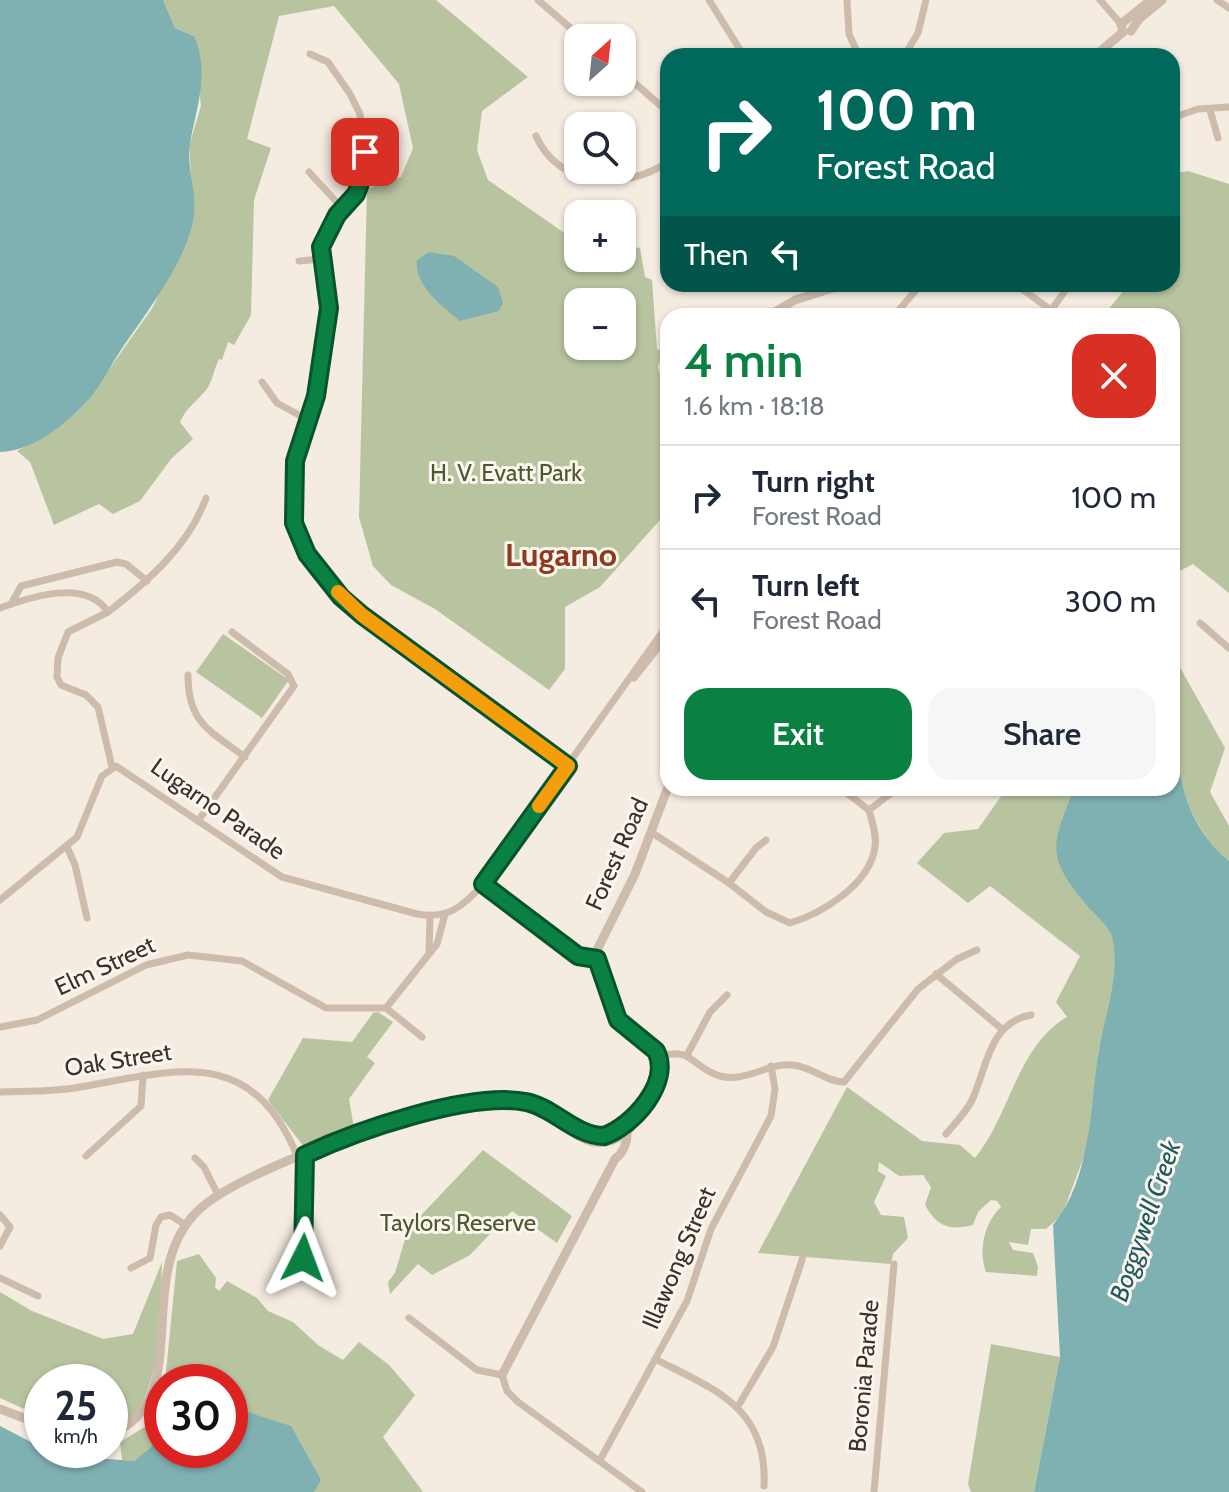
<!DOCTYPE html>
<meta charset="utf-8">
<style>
body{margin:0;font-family:Cabin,sans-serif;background:#f6f6f7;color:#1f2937;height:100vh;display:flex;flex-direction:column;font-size:30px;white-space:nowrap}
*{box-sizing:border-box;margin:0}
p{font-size:26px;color:#747a83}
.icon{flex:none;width:44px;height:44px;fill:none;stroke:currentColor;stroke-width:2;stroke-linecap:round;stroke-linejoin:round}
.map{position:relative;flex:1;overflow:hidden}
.side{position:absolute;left:660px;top:308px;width:520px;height:488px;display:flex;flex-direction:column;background:#fff;border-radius:24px;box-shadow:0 2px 6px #0004}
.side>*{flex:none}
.guide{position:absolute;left:660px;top:48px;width:520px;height:244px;border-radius:24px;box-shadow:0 2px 6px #0004;background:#00695c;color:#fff;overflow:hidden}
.needle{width:52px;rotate:27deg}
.tools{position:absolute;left:564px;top:24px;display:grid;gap:16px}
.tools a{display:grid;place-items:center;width:72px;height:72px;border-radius:16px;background:#fff;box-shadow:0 2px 6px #0004;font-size:40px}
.speed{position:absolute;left:24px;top:1364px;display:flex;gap:16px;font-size:40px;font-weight:700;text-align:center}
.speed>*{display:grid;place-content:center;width:104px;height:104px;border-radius:50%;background:#fff;box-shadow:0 2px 6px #0004;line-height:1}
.speed small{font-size:20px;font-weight:400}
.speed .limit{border:12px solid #d22;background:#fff;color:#111}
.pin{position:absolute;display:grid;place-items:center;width:68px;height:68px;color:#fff;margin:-34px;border-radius:16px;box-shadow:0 4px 12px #0006}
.me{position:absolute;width:88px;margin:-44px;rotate:3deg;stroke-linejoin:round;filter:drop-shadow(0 0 6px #0008)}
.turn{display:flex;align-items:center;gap:28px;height:168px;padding:0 24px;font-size:36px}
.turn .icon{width:104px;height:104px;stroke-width:2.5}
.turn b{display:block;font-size:56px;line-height:68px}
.then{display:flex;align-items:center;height:76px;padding:0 24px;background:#0003;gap:16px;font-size:30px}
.round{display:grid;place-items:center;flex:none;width:84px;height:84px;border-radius:24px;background:#f6f6f7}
.headline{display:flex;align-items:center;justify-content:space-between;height:136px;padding:0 24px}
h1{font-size:48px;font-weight:600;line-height:60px;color:#0b8043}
.primary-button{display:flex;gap:16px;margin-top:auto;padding:16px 24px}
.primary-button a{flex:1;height:92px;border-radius:24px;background:#0b8043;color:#fff;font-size:32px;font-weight:600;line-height:92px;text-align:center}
.primary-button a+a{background:#f6f6f7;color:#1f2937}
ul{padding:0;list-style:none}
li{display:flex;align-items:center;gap:24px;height:104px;padding:0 24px;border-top:2px solid #e0e1e3}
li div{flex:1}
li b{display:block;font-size:30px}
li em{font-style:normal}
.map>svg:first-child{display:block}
</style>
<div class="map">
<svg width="1229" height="1492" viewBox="0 0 1229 1492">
<rect width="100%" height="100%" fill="#f4ebe1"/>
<g fill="#b8c4a0" fill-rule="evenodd">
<path d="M163,0h273l92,77 -46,34 -5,39 11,30 75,52 15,3v23h44v-13l18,3 5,29 7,3 5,69 7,3 -6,14 1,6 9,4v135l-68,76 -35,20v62l-16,21 -114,-81 -44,-24 -18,-19 -14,-49 8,-328 34,-12 12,-29 -14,-64 -65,-78 -55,10 -32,123 24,9 -17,52 -3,115 -17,30 -6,-3 -6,18 -3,-1c-5,10 -7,24 -13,31 -10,12 -19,17 -26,32l13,17 -22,20 -31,42 -27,13 -14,-10 -45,21 -24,-63 -13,-11 38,-21 33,-31 65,-92 41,-91 -5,-70 12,-40 -7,-70 -19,-8zM578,302h44v44h-44z"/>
<polygon points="1188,171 1229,184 1229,593 1193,564 1176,573 1172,582 1172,316 1103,316 1129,284 1172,284 1172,174"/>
<polygon points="223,634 289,680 262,718 196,672"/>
<path d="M1172,653l53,95 -15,44 19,34v35c-61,-52 -57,-133 -57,-208z"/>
<path d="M1001,788h100l30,158 -32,103 -13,102 -24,64 -16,14h-15l-3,16 -19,-3 4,8 20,3 5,14 -1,9 -51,-4c-8,-21 -2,-49 15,-65l-4,-6 -6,-1 -13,12 -5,13c-23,6 -36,2 -48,-20l6,-18 -8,-12 -24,1 -20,-14 -1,9 8,5 -12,26 7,13 23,2 4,21 -15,16 -2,10 -133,-11 89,-166 75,54 38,4 15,13c35,-42 42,-112 92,-141l-11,-15 24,-46 -90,-70 -22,17 -51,-40 27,-30 34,-4 24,-34z"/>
<polygon points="378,1012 393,1022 367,1057 375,1063 349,1099 354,1128 304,1147 268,1100 303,1038 352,1042 373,1013"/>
<polygon points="483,1150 572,1216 557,1243 512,1211 470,1255 432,1275 418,1264 390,1294 388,1282 395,1273 408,1229"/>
<polygon points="199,1254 216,1278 215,1287 219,1291 227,1281 257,1298 268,1311 293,1322 318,1345 343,1360 359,1342 389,1365 415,1395 383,1437 423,1492 314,1492 320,1480 241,1410 230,1410 230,1382 165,1382 177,1261"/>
<path d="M162,1262c-2,47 3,153 -52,168v-48h-68v35l-42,-19v-106l32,19 71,28 30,-5z"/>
<polygon points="991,1344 1060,1357 1034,1492 971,1492 968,1484"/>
<polygon points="162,1392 162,1438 134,1461 122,1460 120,1442 148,1425"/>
</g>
<g fill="#7fb0b2">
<path d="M0,0h163l12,28 19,8c16,37 3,69 -4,107 -4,23 7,49 4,73 -7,45 -48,97 -73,134 -11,16 -20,36 -34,51 -22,24 -54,50 -87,51z"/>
<path d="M429,252l25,4 44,31 5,16 -4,8 -39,10c-18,-15 -46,-35 -43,-61z"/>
<path d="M1172,729c9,55 13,94 57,132v631h-195l26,-135 -7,-132c39,-47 36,-118 46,-175 6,-36 22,-76 13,-114 -3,-9 -16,-21 -23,-28 -44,-53 -38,-59 -15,-120h98z"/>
<polygon points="230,1410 241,1410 291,1426 321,1480 314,1492 0,1492 0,1426 56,1455 134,1461 162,1438 162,1450 230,1450"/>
</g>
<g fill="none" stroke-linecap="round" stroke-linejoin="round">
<g stroke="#cdbbac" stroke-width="7">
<polyline points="538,0 582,38"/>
<polyline points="709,0 744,56"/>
<polyline points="847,0 849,34 859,56"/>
<polyline points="1100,0 1121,24"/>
<polyline points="1217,0 1229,8"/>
<polyline points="310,54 328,62 350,94 360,114 365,152 362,178 356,194 337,215 321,247 329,308 316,396 295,461 294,523 307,554 341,597 362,615 568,766"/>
<polyline points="904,56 918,33 926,0"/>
<polyline points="622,72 668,112"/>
<polyline points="1210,110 1218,138"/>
<polyline points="1172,118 1198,109 1229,107"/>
<path d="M536,136c23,52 89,55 132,26"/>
<polyline points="309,172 343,209"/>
<polyline points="299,261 321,259"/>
<polyline points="808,284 813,293"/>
<polyline points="1015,284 1051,310"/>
<polyline points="894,316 921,284"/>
<polyline points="1047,316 1070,284"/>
<polyline points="262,382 277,403 308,420"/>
<polyline points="11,604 21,586 117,562 126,564 147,581"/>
<path d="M0,608c30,-11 86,-30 108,4l-40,20 -10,26 -1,19 4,8 25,10 12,12 14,60"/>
<path d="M108,612c39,-30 81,-66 98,-114"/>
<polyline points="1200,623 1229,648"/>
<path d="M188,675c0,48 21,55 57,82"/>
<polyline points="634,678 668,635"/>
<polyline points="869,810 898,788"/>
<polyline points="198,821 294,686 288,674 232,632"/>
<path d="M651,832l78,51 37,29 24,11c33,-10 80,-39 85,-76 2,-12 -3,-25 -6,-37l-29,-22"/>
<polyline points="67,847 75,865 87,918"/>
<polyline points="729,883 756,848 766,840"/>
<polyline points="483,884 575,954 587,960 597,959"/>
<path d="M0,900l77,-63 25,-61 14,-10 166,111 135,37c30,6 47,-8 66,-30l185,-260"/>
<polyline points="429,951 430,916"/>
<polyline points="936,974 1002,1029"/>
<polyline points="386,1008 422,1037"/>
<polyline points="0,1027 37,1020 146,965 188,955 242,961 326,1008 386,1008 437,944 445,914"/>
<polyline points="687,1055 710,1012 727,995"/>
<path d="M659,1057c33,-12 34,12 61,19 25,7 47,-13 72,-11 19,1 34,17 52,17l74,-93 39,-30 20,-9"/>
<path d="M0,1092c27,-1 54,0 80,-5 96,-17 172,-43 218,71"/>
<path d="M946,1134c9,-11 21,-22 27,-36 14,-32 17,-76 58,-83"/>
<polyline points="86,1156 141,1106 143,1075"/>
<polyline points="195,1158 204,1167 218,1195"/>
<polyline points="0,1215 10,1227 0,1246"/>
<polyline points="303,1258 305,1155"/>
<polyline points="131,1268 150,1258 156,1225 161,1217 170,1215 184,1224"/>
<polyline points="0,1278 38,1296"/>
<polyline points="409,1318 477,1370 502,1375 507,1391 518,1402 642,1492"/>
<path d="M655,1359c61,31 113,49 109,127"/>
<polyline points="737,1408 773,1347 803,1257"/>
<polyline points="600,1460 687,1301 711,1229 771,1116 775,1089 771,1066"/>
<polyline points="874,1492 894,1264"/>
</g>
<g stroke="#cdbbac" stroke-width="9">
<polyline points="1131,31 1139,19 1162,0"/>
<polyline points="1123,32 1121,24 1151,0"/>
<polyline points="1095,56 1123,32"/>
<polyline points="768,316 795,300 845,284"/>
<polyline points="584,1131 604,1136 629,1122"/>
<path d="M502,1375l113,-216c10,-7 15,-23 10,-34"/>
<polyline points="0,1409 42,1425"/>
<path d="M110,1434c91,-34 15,-170 97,-231 52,-40 256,-115 320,-101 27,6 49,46 79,40 27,-6 32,-26 43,-46 5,-9 11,-18 12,-28 1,-25 -30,-29 -42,-47 -12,-18 -22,-48 -23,-69l39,-78 33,-87"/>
</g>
</g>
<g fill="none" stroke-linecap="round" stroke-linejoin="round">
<g stroke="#07532c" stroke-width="20">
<path id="route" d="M303,1258l2,-103c51,-24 165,-64 221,-53 27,5 49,34 78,34 29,-10 68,-54 52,-85l-38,-31 -21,-61 -19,-3 -95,-72 85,-118 -206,-151 -21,-18 -34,-43 -13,-31 1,-62 21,-65 13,-88 -8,-61 16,-32 19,-21 6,-16 3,-26"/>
</g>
<use href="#route" stroke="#0b8043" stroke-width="14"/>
<polyline stroke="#f59e0b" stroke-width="14" points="338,592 362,615 568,766 539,806"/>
</g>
<g text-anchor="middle" stroke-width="6" stroke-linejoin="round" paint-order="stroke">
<g font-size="24" fill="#4a5a2e" stroke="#fbf5ee">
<text x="506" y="481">H. V. Evatt Park</text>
<text x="458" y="1231">Taylors Reserve</text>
</g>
<g font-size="24" fill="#3b302b" stroke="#fbf5ee">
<text transform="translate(218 809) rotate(35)" y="8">Lugarno Parade</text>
<text transform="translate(617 854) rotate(-66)" y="8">Forest Road</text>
<text transform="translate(105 966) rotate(-25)" y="8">Elm Street</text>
<text transform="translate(118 1060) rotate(-9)" y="8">Oak Street</text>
<text transform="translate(679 1258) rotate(-67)" y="8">Illawong Street</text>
<text transform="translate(864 1376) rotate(-85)" y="8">Boronia Parade</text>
</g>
<g font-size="26" font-style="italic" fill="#1f5a5e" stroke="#fbf5ee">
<text transform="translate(1145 1221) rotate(-71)" y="9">Boggywell Creek</text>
</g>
<g font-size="32" font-weight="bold" fill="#8c3b22" stroke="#fbf5ee">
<text x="561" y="566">Lugarno</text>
</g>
</g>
</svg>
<div class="tools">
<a><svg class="needle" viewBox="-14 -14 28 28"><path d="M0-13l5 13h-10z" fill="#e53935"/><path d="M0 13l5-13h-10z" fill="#747a83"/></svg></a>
<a><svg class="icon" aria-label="search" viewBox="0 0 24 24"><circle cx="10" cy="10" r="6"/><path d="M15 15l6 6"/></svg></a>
<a>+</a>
<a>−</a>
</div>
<div class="speed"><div>25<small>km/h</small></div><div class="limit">30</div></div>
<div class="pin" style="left:365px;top:152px;background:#d93025"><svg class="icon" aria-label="arrive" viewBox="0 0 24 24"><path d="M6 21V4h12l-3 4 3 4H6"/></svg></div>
<svg class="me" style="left:303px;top:1258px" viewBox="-20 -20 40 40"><path d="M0-17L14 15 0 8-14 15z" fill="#0b8043" stroke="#fff" stroke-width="4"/></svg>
<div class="guide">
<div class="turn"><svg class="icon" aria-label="right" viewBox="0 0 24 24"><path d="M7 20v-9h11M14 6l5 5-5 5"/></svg><div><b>100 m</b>Forest Road</div></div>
<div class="then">Then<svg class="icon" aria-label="left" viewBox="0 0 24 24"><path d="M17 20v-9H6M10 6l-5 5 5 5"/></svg></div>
</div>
<section class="side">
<div class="headline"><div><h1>4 min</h1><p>1.6 km · 18:18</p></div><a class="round" style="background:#d93025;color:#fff"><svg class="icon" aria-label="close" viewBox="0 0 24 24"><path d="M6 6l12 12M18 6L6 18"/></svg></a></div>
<ul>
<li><svg class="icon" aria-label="right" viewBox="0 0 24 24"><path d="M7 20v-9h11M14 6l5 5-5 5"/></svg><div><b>Turn right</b><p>Forest Road</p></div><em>100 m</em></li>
<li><svg class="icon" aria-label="left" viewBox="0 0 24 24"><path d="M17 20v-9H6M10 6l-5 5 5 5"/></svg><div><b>Turn left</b><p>Forest Road</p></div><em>300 m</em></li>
</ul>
<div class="primary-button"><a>Exit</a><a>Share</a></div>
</section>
</div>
